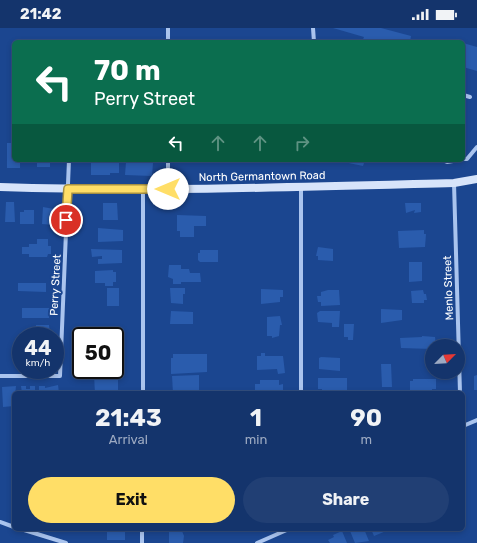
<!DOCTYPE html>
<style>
body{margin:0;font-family:Rubik,sans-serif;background:#213f74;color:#f1f3f6;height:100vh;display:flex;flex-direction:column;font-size:15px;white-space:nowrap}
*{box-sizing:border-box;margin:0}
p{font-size:13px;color:#9daac2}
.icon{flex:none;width:22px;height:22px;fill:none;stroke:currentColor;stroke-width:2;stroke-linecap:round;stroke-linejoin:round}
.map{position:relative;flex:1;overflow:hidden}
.sheet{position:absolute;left:12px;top:363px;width:453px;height:140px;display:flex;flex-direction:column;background:#14346c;border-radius:6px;box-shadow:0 2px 6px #0003,0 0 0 1px #334f7f}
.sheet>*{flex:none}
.hud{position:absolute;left:12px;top:12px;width:453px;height:122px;border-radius:6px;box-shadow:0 2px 6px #0003,0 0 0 1px #334f7f;background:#0b6e4f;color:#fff;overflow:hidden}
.needle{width:26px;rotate:66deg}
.buttons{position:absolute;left:425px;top:311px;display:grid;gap:8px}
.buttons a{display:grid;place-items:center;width:40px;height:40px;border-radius:50%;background:#14346c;box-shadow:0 2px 6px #0003,0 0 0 1px #334f7f;font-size:20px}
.speed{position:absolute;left:12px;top:299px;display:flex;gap:8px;font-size:20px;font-weight:700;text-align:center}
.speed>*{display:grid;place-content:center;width:52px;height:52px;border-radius:50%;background:#14346c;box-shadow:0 2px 6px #0003,0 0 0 1px #334f7f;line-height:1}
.speed small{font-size:10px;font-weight:400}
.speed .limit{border:2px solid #111;border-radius:6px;background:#fff;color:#111}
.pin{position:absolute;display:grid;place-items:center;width:34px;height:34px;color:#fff;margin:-17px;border:2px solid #fff;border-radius:50%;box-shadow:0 1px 4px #0007}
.me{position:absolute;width:44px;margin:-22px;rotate:270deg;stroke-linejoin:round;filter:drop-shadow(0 0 3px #0008)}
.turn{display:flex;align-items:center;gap:14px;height:84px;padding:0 16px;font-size:18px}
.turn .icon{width:52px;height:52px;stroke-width:2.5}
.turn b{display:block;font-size:28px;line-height:34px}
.lanes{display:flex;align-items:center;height:38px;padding:0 16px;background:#0003;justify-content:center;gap:20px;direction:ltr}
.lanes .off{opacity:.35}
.eta{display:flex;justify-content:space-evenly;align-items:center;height:68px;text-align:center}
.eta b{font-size:24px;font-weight:700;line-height:28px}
.cta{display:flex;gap:8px;margin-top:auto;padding:8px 16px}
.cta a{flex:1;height:46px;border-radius:24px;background:#ffde67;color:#111;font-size:16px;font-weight:700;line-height:46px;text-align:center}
.cta a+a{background:#213f74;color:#f1f3f6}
.status{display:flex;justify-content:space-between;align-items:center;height:28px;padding:0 20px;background:#14346c;direction:ltr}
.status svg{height:11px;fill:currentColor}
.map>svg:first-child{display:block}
</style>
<div class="status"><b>21:42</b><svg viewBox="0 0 49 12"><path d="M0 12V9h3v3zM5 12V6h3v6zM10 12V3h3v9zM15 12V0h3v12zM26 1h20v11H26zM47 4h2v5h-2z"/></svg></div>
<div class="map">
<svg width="477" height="515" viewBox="0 0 477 515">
<rect width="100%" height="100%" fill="#1b4690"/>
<g fill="#2a5cad">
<polygon points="333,0 381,0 411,8 410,14 362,14 364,9"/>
<polygon points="463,15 477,19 477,43 463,39"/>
<polygon points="7,115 14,115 14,132 20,132 20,140 7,140"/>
<rect x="37" y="132" width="13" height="7"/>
<polygon points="91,132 119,132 119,145 110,145 110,147 91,147"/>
<polygon points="334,132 365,132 363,138"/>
<polygon points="126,134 153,135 152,148 125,147"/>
<polygon points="6,174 14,174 15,194 5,194"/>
<polygon points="103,175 117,175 118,192 103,192"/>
<polygon points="405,175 421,175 421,184 414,185 415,182 406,185"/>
<polygon points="43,179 54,181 54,197 42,196"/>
<polygon points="24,182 34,182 34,196 20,196 20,184 24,184"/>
<polygon points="177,187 206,188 206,198 194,198 194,209 180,209 180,203 177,203"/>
<polygon points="98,200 123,202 123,213 98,214"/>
<polygon points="424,202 424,206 426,206 425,219 399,220 398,203"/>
<polygon points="37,211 48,211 48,218 51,218 51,226 48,226 47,229 29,229 29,226 22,226 22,219 29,219 29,216 37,216"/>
<polygon points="318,219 333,221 333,233 318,232 318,228 316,228"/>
<polygon points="91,221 122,222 122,235 98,236 98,231 102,231 102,228 92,229"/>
<polygon points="200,222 218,222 218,234 200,234 198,232 198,225 200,225"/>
<polygon points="409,234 422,234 422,253 409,254"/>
<polygon points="169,237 181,237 181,241 189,241 190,245 200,245 201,254 181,254 181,256 173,256 173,251 168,249"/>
<polygon points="113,242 113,244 116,244 116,254 113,254 113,258 105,258 105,255 95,255 95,243"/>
<polygon points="18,255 46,255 46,264 18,263"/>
<rect x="107" y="260" width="12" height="18"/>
<polygon points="170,260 185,260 185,266 183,266 183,276 171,275"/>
<polygon points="261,261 283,262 283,269 280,269 280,274 261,276"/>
<polygon points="328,262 339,262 340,277 321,278 321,274 318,274 317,268 321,268 321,264"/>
<polygon points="423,262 424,266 426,266 427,272 424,272 424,275 412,275 411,263"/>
<rect x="22" y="280" width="27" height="10"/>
<polygon points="381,281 402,282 402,292 381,295"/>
<polygon points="171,283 193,284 193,296 170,296"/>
<polygon points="320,283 340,283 339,299 332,299 332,295 318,294 317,285"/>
<polygon points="280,288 282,297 280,297 279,308 272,310 272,308 267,308 267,289"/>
<polygon points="344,296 354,296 353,312 348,312 348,309 344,309"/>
<polygon points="36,297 49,297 50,308 36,308"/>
<rect x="96" y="304" width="14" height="4"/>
<polygon points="422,308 435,309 436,318 432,318 432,321 401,320 400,310 422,309"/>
<rect x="115" y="309" width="4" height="14"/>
<polygon points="261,325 265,325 265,328 283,328 285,345 278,346 277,341 257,342 257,328 261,328"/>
<polygon points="115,326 118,326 118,346 95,345 95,342 115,342"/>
<polygon points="173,326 207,326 207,344 171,346 171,330 173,330"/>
<polygon points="321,329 340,330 340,343 319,341 319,330"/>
<polygon points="381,336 391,336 392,359 382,359"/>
<polygon points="199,347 199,365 173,365 172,348"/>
<polygon points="477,347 477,362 474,362 474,348"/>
<polygon points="94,348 118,348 118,365 95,365"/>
<polygon points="318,350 347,350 347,363 322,363 322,361 318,361"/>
<polygon points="413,351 436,351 436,361 432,361 432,365 410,365 410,353 413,353"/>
<polygon points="260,352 279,352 279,357 283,356 283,364 255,365 255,356 260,356"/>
<polygon points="58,357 59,365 39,365 39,358 45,358 45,360"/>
<polygon points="16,358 14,378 3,379 2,359"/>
<polygon points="21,358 26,358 26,361 30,361 30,358 35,358 35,365 22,365"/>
<rect x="107" y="501" width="18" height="11"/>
<polygon points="355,501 364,501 369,513 355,515 350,503"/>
<polygon points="371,501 391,501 374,508"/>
<polygon points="169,503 182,503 184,508 183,515 169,515"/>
<polygon points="342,503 347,515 330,515 328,512 334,509 333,507"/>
</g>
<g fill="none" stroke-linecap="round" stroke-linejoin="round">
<g stroke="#aac4ee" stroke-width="4">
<polyline points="168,0 168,14"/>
<polyline points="313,0 314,14"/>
<polyline points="463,67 470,69"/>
<polyline points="463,131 467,131 477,119"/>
<polyline points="168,132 168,161"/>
<polyline points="442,132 447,134 459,132"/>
<polyline points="454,155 460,365"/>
<polyline points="0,348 60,348 69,132"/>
<polyline points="143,365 143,161"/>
<polyline points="301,365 301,159"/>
<polyline points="463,398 477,392"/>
<polyline points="0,494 14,499"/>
<polyline points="21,501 66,515"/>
<polyline points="142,515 142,501"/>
<polyline points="257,515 289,501"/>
</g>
<path stroke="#d7e4fa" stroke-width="8" d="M0,159c151,5 303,0 454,-4l23,-4"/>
</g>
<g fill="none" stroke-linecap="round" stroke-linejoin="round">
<g stroke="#a69043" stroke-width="10">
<polyline id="route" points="66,192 68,161 168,161"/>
</g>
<use href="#route" stroke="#ffde67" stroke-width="7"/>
</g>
<g text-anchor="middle" stroke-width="4" stroke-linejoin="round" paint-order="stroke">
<g font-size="11" fill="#fff" stroke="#1b4690">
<text transform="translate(262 148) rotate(-1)" y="4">North Germantown Road</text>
<text transform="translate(55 257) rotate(-87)" y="4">Perry Street</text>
<text transform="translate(448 260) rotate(-92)" y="4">Menlo Street</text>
</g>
</g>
</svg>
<div class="buttons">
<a><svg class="needle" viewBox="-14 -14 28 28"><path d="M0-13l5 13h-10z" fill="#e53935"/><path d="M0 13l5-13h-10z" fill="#9daac2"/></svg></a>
</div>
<div class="speed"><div>44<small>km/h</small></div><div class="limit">50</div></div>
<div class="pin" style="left:66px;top:192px;background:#d93025"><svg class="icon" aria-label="arrive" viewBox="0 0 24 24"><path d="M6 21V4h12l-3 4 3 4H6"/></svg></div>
<svg class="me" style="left:168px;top:161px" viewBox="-20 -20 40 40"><circle r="19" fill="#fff"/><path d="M0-13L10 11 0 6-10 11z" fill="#ffde67"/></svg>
<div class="hud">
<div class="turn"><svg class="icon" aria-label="left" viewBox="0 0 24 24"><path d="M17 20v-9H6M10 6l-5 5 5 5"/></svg><div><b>70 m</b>Perry Street</div></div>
<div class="lanes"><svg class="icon" aria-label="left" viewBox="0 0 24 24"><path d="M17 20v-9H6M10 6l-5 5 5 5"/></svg><svg class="icon off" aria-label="ahead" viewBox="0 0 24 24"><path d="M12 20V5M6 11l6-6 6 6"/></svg><svg class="icon off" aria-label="ahead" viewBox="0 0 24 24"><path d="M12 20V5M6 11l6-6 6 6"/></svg><svg class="icon off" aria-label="right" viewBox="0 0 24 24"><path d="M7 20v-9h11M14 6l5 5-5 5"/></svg></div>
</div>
<section class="sheet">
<div class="eta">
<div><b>21:43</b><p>Arrival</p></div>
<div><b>1</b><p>min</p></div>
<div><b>90</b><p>m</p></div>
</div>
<div class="cta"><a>Exit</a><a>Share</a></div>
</section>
</div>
